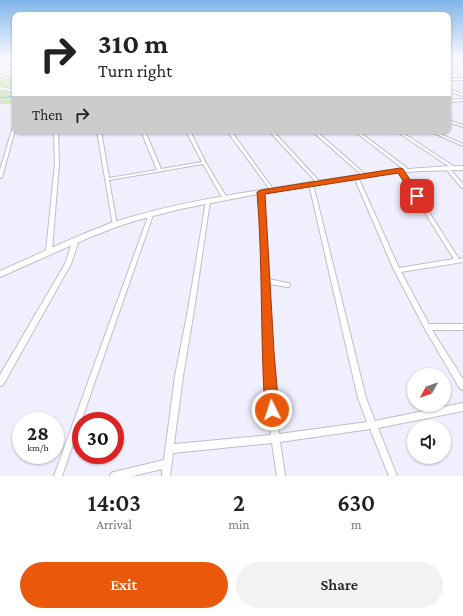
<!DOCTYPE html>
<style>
body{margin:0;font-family:"Crimson Pro",serif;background:#f2f2f2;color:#222;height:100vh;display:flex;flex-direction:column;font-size:15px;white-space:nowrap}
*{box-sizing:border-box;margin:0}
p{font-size:13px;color:#767676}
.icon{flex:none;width:22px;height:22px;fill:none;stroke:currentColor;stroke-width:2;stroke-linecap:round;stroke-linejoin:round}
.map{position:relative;height:476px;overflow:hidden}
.panel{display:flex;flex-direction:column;background:#fff;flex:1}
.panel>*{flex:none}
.top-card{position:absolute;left:12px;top:12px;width:439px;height:122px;border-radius:8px;box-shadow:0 1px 3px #0004;background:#fff;color:#222;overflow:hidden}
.needle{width:26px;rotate:230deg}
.controls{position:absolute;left:407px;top:368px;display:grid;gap:8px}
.controls a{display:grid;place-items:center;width:44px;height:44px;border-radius:50%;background:#fff;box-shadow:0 1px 3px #0004;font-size:20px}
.speed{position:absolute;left:12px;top:412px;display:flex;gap:8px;font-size:20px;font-weight:700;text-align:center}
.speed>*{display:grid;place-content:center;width:52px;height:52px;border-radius:50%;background:#fff;box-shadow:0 1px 3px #0004;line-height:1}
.speed small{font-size:10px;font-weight:400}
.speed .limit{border:6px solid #d22;background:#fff;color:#111}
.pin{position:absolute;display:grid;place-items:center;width:34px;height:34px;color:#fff;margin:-17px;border-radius:8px;box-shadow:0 2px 6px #0006}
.me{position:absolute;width:44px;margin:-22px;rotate:356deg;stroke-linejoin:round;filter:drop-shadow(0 0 3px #0008)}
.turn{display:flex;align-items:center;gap:14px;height:84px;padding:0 20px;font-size:18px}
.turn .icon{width:52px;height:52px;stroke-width:2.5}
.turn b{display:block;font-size:28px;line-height:34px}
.then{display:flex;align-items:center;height:38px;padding:0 20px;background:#0003;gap:8px;font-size:15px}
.eta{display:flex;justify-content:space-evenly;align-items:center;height:68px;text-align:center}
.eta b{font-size:24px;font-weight:600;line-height:28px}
.cta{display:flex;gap:8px;margin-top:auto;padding:8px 20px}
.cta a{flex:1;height:46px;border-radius:24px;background:#ea580c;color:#fff;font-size:16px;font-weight:600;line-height:46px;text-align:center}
.cta a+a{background:#f2f2f2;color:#222}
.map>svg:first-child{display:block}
</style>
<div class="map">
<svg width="463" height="476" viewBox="0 0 463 476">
<rect width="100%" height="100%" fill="#f0effd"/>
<polygon fill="#cee3b0" points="15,76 15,104 0,104 0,79"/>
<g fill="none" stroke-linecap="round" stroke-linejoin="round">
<polyline stroke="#83b6ed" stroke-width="1" points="0,98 15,96"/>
<g stroke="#bfbecb" stroke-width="2">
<g id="street">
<polygon points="459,57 463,57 463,59"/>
<polygon points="15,59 15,61 0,68 0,66"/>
<polygon points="15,70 15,72 0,77 0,75"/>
<rect x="448" y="78" width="15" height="2"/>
<polygon points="0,87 15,90 15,92 0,89"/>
<polygon points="448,89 463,94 463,96 448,91"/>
<polygon points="463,99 463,101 448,102 448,100"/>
<polygon points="448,120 463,125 463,127 448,122"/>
<polygon points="14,123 15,123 15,130 2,177 0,178 0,170"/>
<polygon points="54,131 58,131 59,163 52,251 51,252 47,252 46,251 55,163"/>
<polygon points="97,131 101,131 109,178 157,170 141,131 145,131 161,169 202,162 186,131 190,131 206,163 227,198 225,199 223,199 203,164 109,180 117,225 115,227 113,226"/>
<polygon points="227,131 231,131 273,189 273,191 271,191"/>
<polygon points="269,131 273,131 320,182 320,184 318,184"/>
<polygon points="312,131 316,131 365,174 365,176 363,176"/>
<polygon points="354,131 358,131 407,168 407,170 405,170"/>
<polygon points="396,131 400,131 456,168 455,169 453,169"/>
<polygon points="429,131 434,131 463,144 463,146"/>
<polygon points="445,166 447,166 463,184 463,188 462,188 445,168"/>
<polygon points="399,169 400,169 402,170 459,259 463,258 463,262 401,272 429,324 463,324 463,330 432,330 463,379 463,390 460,389 425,329 394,270 354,177 356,176 358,177 399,268 454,259 398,170"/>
<polygon points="310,183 312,183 313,184 366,398 375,421 463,403 463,411 378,428 397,476 389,476 370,429 280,442 285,476 277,476 272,443 173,453 170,476 162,476 162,469 133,476 110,476 111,473 114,472 164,460 175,376 188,310 206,201 208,200 210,201 194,310 183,376 174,444 271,435 266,370 263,283 262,281 263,279 261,228 259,192 261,191 263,192 266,228 269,279 287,283 289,283 290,285 289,287 287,287 269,284 273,370 279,434 367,422 358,398 309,184"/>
<polygon points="149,214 153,214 153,215 62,476 54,476"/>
<polygon points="76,238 79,240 71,264 3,385 0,386 0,375 65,264 73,240"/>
</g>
</g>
<g stroke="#bfbecb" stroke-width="2">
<path id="secondary" d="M463,166v4l-43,1 -43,4 -130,21 -67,13 -42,11 -22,7 -28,11 -88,39v-6c37,-16 73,-34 111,-48 55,-18 112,-27 169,-36 61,-10 121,-20 183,-21z"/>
</g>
<g stroke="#bfbecb" stroke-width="2">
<polygon id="primary" points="448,62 463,70 463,73 448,64"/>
</g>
<use href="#street" fill="#fff" fill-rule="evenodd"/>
<use href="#secondary" fill="#fff" fill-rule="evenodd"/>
<use href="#primary" fill="#fff" fill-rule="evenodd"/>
</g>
<linearGradient id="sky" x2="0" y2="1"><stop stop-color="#7fb5ea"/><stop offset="0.46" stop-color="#f8f8fe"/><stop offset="1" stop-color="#f8f8fe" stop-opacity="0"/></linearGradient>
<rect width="463" height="124" fill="url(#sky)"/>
<path fill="#ea580c" stroke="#983908" d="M400,168l3,1 18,27 -2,2h-5l-16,-25 -133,21 9,158 5,58 -2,5 -5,2 -5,-2 -2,-5c-5,-73 -2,-145 -8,-218l4,-2z"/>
</svg>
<div class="controls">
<a><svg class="needle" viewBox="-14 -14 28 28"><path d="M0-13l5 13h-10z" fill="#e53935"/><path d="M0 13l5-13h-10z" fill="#767676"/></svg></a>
<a><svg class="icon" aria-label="sound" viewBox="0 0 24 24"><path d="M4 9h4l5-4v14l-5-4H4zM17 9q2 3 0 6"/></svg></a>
</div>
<div class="speed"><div>28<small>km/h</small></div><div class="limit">30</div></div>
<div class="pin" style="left:417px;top:196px;background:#d93025"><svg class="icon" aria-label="arrive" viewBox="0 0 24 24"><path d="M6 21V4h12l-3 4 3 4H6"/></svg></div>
<svg class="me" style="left:272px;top:410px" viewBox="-20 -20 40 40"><circle r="17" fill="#ea580c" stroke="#fff" stroke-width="3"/><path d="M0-11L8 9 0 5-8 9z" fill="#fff"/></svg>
<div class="top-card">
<div class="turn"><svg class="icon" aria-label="right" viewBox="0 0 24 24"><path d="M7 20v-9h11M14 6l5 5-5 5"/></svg><div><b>310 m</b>Turn right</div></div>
<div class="then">Then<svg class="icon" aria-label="right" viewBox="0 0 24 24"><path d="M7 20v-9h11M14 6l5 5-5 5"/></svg></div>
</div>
</div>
<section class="panel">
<div class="eta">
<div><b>14:03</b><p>Arrival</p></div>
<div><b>2</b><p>min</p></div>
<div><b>630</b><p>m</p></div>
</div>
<div class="cta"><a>Exit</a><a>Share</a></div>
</section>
